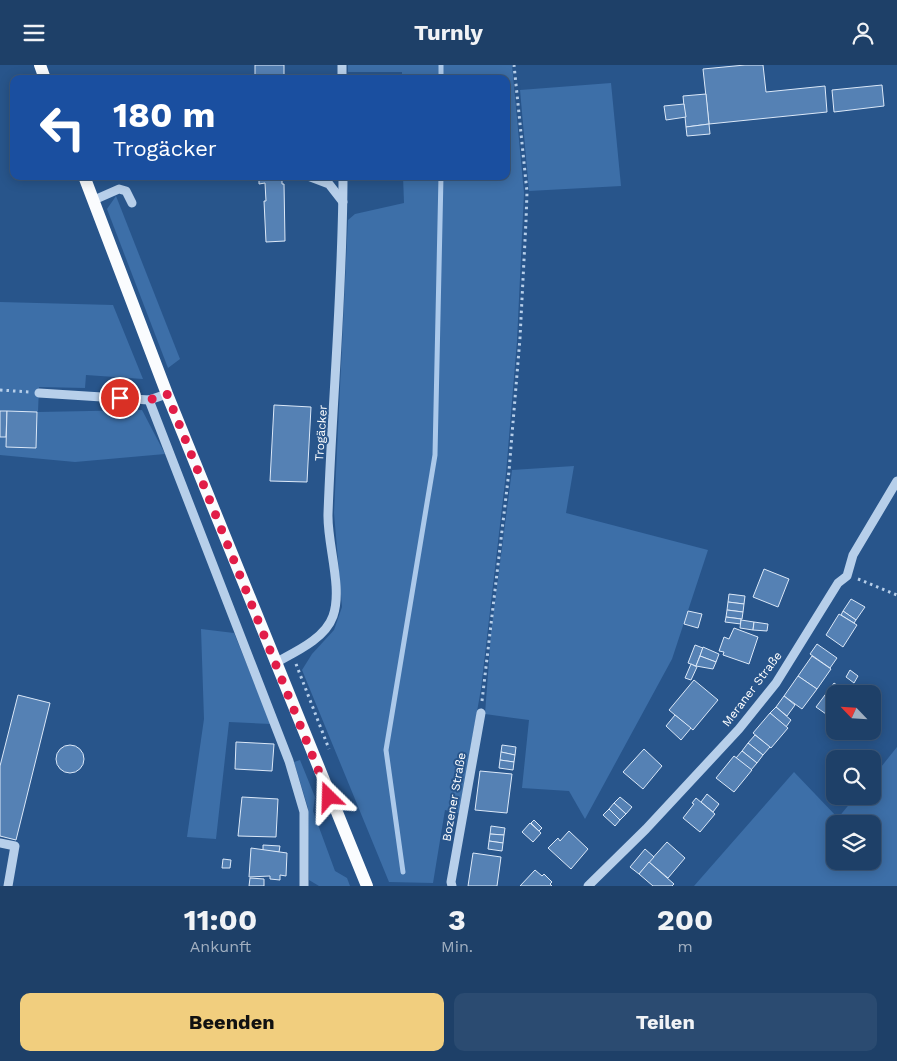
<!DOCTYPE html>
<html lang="de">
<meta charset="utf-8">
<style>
body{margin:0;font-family:"Work Sans",sans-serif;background:#2b4b71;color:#f1f3f6;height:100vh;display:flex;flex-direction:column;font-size:19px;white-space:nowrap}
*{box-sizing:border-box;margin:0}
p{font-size:16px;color:#a1afc0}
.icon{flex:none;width:28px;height:28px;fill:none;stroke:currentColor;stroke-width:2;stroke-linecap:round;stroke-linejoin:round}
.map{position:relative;height:821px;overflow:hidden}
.panel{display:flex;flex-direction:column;background:#1e4068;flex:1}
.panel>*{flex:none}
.banner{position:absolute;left:10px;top:10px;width:500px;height:105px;border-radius:10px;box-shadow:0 2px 12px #0003,0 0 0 1px #3c597c;background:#1a4fa0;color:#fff;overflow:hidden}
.needle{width:32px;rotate:295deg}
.tools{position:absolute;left:826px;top:620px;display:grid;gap:10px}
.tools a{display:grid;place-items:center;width:55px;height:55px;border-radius:10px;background:#1e4068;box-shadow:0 2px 12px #0003,0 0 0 1px #3c597c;font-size:25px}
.pin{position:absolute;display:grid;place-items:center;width:42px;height:42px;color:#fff;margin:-21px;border:2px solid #fff;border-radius:50%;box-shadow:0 1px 5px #0007}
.me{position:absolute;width:55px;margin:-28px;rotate:338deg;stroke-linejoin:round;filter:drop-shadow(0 0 4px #0008)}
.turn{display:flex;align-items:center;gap:18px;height:105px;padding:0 20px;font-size:22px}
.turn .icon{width:65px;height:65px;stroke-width:2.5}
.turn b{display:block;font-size:35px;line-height:42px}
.eta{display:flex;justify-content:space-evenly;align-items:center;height:85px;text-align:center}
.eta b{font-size:30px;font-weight:700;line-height:35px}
.action{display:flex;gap:10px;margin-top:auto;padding:10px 20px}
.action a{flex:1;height:58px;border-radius:10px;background:#f1ce7e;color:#111;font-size:20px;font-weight:700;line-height:58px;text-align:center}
.action a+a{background:#2b4b71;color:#f1f3f6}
header{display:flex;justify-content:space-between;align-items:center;height:65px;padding:0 20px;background:#1e4068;font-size:22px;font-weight:700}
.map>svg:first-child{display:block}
</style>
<header><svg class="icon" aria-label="menu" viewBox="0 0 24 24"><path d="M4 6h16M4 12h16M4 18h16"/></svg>Turnly<svg class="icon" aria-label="person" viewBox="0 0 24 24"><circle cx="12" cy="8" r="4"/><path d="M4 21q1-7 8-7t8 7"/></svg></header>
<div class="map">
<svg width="897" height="821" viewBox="0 0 897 821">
<rect width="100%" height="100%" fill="#28558b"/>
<g fill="#3d6fa8" fill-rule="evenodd">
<polygon points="348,0 512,0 524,128 517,276 506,408 481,624 459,748 445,745 433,818 389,817 302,605 312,589 334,565 342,542 334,448 348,155 355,149 404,138 403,111 506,111 506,14 402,14 402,7 348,7"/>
<polygon points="611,18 621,121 529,126 520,25"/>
<polygon points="116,131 180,294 168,303 107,144"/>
<polygon points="0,237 113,240 143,314 86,310 85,323 39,322 38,347 142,345 165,389 75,397 0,390"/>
<polygon points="574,401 566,448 708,485 672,594 585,754 569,726 522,723 529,655 485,649 491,568 512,405"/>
<polygon points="201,564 234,568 271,659 229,657 216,774 187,772 204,654"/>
<path d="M897,682v139h-203l100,-114 44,46 18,-22h16l1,-19zM835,759h37v37h-37z"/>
<polygon points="300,695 315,732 313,746 335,806 347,813 350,821 319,821 309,815 308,743 294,697"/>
</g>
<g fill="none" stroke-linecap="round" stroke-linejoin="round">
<g stroke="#acc9ea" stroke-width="5">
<polyline points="441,0 441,14"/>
<polyline points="403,807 386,685 435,390 441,111"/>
</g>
</g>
<g fill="#5581b4" stroke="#dbe8f8">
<rect x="255" y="0" width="29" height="12"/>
<polygon points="745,0 763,0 766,27 825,21 827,47 709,59 703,4"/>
<polygon points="882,20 884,41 834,47 832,25"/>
<polygon points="706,29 709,59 686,62 683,31"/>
<polygon points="684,39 686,52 666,55 664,41"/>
<polygon points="709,59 710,69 687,71 686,62"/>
<polygon points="259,111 282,111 282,119 284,119 285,176 266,177 264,136 266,136 265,118 259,119"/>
<polygon points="274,340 311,342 307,417 270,416"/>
<polygon points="0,346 7,346 6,372 0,372"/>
<polygon points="7,346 37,347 36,383 6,382"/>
<polygon points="764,504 789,514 778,542 753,532"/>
<polygon points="729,529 745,531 744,539 728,537"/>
<polygon points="851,534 865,542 856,555 843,546"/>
<polygon points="728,537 744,539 743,547 727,545"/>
<polygon points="727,545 743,547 742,554 726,552"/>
<polygon points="688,546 702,549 698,563 684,559"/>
<polygon points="843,546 856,555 854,558 841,550"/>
<polygon points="839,549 857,560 843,582 826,570"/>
<polygon points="726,552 741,554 741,559 725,557"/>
<polygon points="741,555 754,557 753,565 740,563"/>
<polygon points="754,557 768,559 767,566 753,565"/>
<polygon points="734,563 758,572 749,599 723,590 724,587 719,586 724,572 729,574"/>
<polygon points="817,579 837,593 830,603 810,589"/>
<polygon points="695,580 703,583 696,601 688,598"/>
<polygon points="703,582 719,589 716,597 700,591"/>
<polygon points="700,591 716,597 713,604 696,601"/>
<polygon points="812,591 831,604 817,624 798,611"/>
<polygon points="691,599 697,602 691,615 685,613"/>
<polygon points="850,605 858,611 854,618 846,612"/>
<polygon points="798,611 817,624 802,644 784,631"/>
<polygon points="694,615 718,635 693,665 669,645"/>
<polygon points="834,618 848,628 835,629 835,638 825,630"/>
<polygon points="18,630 50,638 16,775 0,771 0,701"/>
<polygon points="825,630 835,637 826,649 816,642"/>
<polygon points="784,631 795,640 787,651 776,642"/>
<polygon points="776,642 791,655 786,662 770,648"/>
<polygon points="770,648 788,663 771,683 753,668"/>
<polygon points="675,650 691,663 681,675 666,661"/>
<polygon points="755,670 770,682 763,690 748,678"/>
<polygon points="236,677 274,679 272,706 235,704"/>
<polygon points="748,678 763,690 757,698 742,686"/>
<polygon points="502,680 516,682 515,690 501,687"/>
<circle cx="70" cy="694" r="14"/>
<polygon points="644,684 662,701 643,724 623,707"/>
<polygon points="742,686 757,698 751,705 736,693"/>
<polygon points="501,687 515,690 514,697 500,695"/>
<polygon points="734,691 752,705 734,727 716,713"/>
<polygon points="500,695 514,697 513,705 499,703"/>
<polygon points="480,706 512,709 507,748 475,745"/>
<polygon points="707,729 719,739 713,747 701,737"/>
<polygon points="242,732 278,734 276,772 238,771"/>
<polygon points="620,732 632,742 626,749 614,738"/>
<polygon points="696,733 715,749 700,767 683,753 694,739 692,738"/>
<polygon points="614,738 626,749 620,755 609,744"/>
<polygon points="609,744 620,755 615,761 603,750"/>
<polygon points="534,755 542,763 539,766 531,758"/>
<polygon points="530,758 541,768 533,777 522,767"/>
<polygon points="491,761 505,763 504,770 490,769"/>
<polygon points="569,766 588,784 571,804 548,783 558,773 560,776"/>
<polygon points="490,769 504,770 503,778 489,776"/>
<polygon points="489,776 503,778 502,786 488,784"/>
<polygon points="667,777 685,793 668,813 649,797"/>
<polygon points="263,780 280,781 279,787 263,786"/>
<polygon points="251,783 287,788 286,811 280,810 280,815 270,814 270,811 249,812"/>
<polygon points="645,784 654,792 639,809 630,802"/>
<polygon points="473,788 501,792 497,821 468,821"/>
<polygon points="223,794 231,795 230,803 222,803"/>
<polygon points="649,797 674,819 672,821 653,821 639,809"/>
<polygon points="535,805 542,811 544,809 552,817 550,819 552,821 520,821"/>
<polygon points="250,813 264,814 264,821 249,821"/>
</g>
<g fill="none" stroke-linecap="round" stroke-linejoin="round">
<g stroke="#b7cfea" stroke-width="3" stroke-dasharray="2.5 4" stroke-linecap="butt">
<polyline points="0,325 29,327"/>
<polyline points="858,514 897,530"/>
<polyline points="296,599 329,684"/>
<polyline points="482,636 509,406 520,273 526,156 527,127 514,0"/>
</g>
<g stroke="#b7cfea" stroke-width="9">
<polyline points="342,0 342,14"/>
<polyline points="308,111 329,119 343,137"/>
<polyline points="94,135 119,124 126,126 132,138"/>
<polyline points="39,328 149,335 167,329"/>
<polyline points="149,335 289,696 304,747 304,821"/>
<path d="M275,598c20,-11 50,-24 58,-47 10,-28 -6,-72 -5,-102 4,-113 15,-225 15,-338"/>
<polyline points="0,778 15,781 8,821"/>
<polyline points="452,821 451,817 481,648"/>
<polyline points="588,821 646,764 739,664 776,618 838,518 847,511 853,490 897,416"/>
</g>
<g stroke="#fafcfe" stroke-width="12">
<polyline points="40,0 45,14"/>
<polyline points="84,111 167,329 367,821"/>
</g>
</g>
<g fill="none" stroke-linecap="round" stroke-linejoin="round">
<polyline stroke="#e11d48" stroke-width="9" stroke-dasharray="0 16.2" points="120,333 149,335 167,329 329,732"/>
</g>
<g text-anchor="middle" stroke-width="4" stroke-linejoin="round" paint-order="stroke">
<g font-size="12" fill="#fff" stroke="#28558b">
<text transform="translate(321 368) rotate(-86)" y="4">Trogäcker</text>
<text transform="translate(752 624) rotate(-53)" y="4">Meraner Straße</text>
<text transform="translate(454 732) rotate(-80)" y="4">Bozener Straße</text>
</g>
</g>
</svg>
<div class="tools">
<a><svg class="needle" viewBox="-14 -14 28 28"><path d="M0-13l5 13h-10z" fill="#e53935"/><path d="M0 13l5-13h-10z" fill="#a1afc0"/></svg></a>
<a><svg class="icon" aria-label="search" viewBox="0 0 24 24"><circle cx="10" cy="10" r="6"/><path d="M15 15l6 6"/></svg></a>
<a><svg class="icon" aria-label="layers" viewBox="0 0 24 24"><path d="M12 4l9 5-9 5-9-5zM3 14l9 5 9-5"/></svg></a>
</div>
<div class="pin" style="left:120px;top:333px;background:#d93025"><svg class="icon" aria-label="arrive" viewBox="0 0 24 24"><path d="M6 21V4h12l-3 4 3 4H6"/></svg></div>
<svg class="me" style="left:329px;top:732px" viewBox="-20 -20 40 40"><path d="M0-17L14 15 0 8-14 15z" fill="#e11d48" stroke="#fff" stroke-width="4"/></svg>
<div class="banner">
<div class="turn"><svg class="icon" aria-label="left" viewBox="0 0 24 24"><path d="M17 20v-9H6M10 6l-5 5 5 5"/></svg><div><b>180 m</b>Trogäcker</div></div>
</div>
</div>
<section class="panel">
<div class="eta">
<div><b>11:00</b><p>Ankunft</p></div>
<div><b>3</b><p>Min.</p></div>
<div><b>200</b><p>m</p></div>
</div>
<div class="action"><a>Beenden</a><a>Teilen</a></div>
</section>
